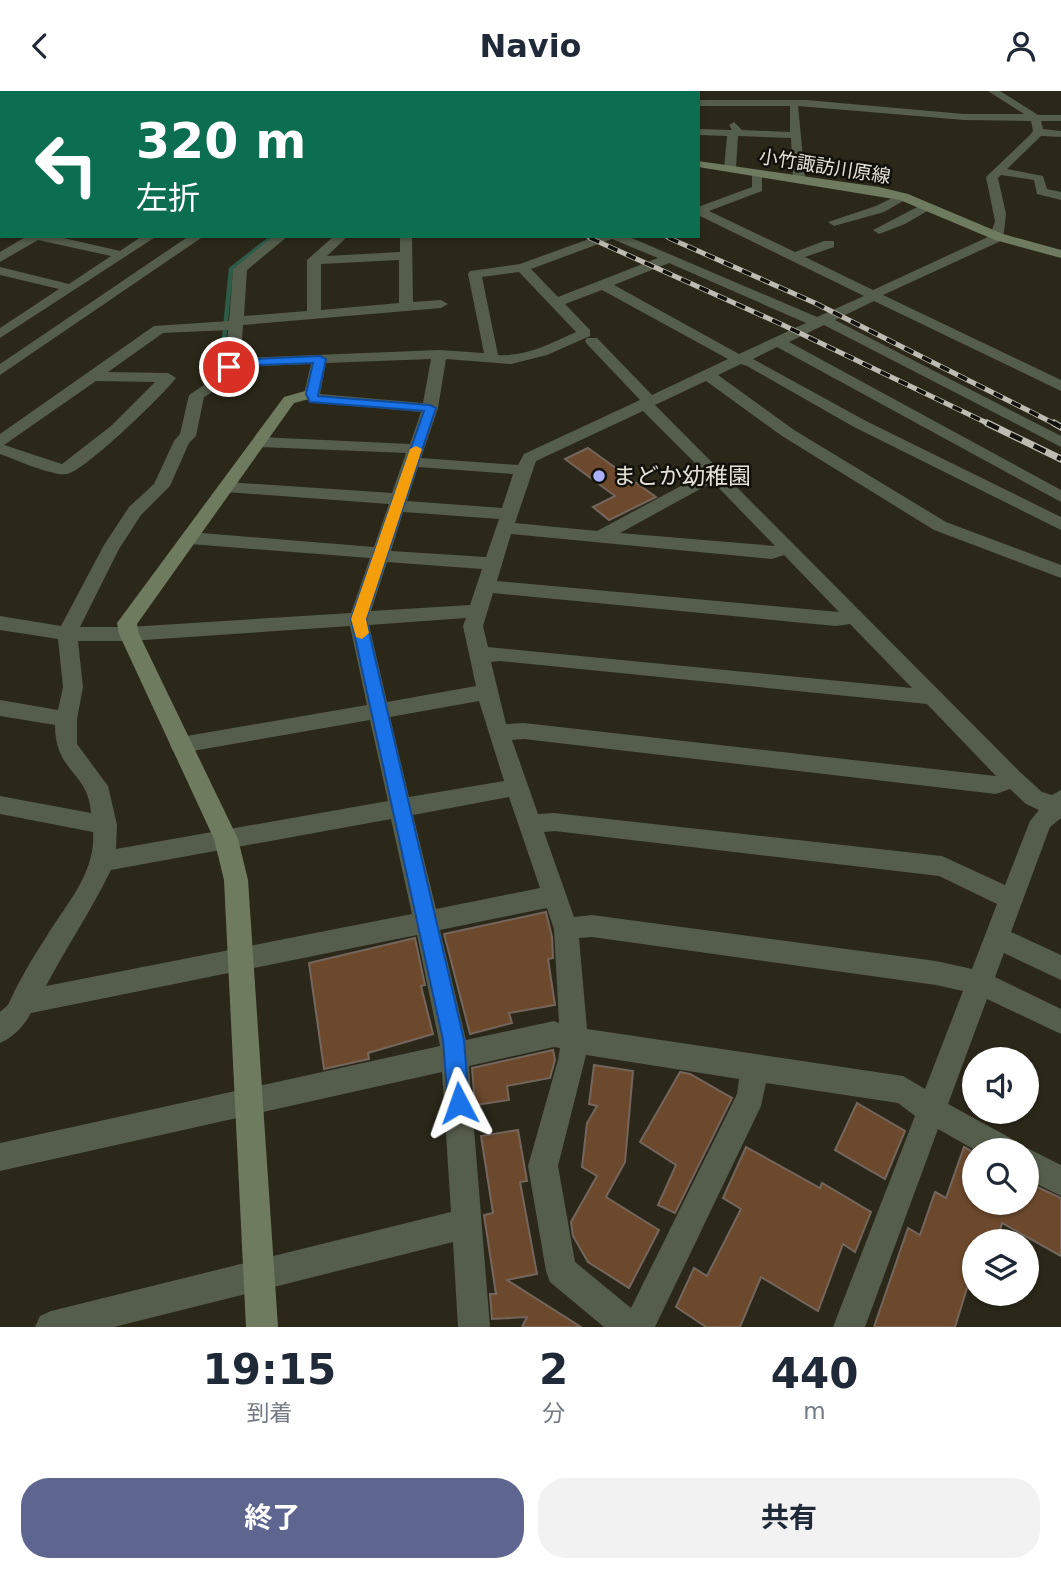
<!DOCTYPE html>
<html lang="ja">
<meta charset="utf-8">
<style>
body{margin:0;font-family:"DejaVu Sans","Noto Sans JP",sans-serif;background:#f2f2f3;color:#1f2937;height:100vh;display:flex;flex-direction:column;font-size:26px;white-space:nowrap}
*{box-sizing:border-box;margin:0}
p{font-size:23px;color:#747a83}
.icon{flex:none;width:38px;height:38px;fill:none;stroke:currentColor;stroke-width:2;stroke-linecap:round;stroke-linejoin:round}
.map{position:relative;height:1236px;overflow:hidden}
.panel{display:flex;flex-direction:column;background:#fff;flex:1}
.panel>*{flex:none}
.guide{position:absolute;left:0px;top:0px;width:700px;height:147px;box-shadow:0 2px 5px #0004;background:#0b6e4f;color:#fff;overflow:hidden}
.buttons{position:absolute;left:962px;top:956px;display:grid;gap:14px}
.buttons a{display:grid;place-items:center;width:77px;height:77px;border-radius:50%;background:#fff;box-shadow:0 2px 5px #0004;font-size:35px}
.pin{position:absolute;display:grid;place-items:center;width:60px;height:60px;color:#fff;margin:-30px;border:4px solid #fff;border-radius:50%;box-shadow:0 2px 7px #0007}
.me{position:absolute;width:77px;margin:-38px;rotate:356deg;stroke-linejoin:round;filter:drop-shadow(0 0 5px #0008)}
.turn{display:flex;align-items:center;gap:24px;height:147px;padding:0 21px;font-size:32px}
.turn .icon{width:91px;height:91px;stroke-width:2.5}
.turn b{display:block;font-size:49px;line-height:60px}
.eta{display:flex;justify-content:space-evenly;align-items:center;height:119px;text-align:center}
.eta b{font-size:42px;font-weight:700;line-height:49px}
.action{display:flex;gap:14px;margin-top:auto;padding:14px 21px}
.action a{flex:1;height:80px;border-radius:28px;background:#5e6690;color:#fff;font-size:28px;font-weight:700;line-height:80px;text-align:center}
.action a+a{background:#f2f2f3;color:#1f2937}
header{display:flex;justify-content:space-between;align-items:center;height:91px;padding:0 21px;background:#fff;font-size:32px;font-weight:700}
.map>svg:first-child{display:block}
</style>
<header><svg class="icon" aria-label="back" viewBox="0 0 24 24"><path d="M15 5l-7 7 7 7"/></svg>Navio<svg class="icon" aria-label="person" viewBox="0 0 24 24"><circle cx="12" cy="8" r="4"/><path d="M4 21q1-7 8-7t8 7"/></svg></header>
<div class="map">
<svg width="1061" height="1236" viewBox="0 0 1061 1236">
<rect width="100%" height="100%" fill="#2b281a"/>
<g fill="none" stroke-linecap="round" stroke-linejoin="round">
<g stroke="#2c5d48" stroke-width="3.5">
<polyline points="283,0 288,2"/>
<polyline points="269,148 273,145"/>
</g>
<polyline stroke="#2c5d48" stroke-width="4.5" points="220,288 231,178 271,147"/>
</g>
<g fill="#6c492c" stroke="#74665c" stroke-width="2">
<polygon points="588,357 656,406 609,429 593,416 615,405 565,368"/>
<polygon points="546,821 552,846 553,867 548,868 555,914 509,922 512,932 470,943 444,843"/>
<polygon points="415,847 425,894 421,895 433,943 368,962 369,968 324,978 309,872"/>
<polygon points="553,959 555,969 550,987 507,995 509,1009 475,1014 472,977"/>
<polygon points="594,974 633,980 625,1071 606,1106 659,1139 629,1197 588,1171 573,1145 571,1131 597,1085 582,1076 587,1032 597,1015 589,1013"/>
<polygon points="680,981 690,983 732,1007 675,1122 658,1114 676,1074 640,1051"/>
<polygon points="857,1012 905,1040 885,1088 835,1059"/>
<polygon points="518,1039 527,1090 520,1091 537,1183 507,1189 581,1236 522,1236 527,1226 492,1228 490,1203 496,1203 484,1124 493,1122 481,1045"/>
<polygon points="746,1056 820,1097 822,1092 871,1121 855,1161 843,1153 818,1220 761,1186 740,1236 706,1236 676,1216 694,1177 707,1185 741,1118 723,1107"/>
<polygon points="964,1056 975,1062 975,1111 1027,1111 1027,1091 1061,1107 1061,1165 1002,1132 997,1150 975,1150 975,1171 955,1236 874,1236 908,1137 920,1144 935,1101 946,1107"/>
</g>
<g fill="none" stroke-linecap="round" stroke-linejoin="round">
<g fill="#555d4c" fill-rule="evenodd">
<polygon points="6,0 17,0 18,2 7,2"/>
<polygon points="84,0 96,0 97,2 85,2"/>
<polygon points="167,0 178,0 179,2 168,2"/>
<polygon points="298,0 312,0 313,2 299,2"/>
<polygon points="497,0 508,0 496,2"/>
<path d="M988,0h12l38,24h23v6h-20l2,8 18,2v6l-20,-1 -34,33 36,7 4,13 14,3v8l-24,-6 -3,-14 -33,-5 -3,3 8,36 -3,26 -120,55 178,85v11l-187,-90 -39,19 226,116v11l-237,-122 -35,17 272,148v12l-284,-155 -24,12 113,62 195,96v13l-207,-103 -107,-61 -6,-2 -23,11 76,55 152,92 115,43v13l-127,-48 -152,-94 -76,-55 -51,24 366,368 21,19 10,3 9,-5v28l-11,9 -39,105 50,23v25l-57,-27 -9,24 66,32v25l-74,-35 -39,105 66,36 4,10h-43l-37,-21 -73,198h-32l82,-211 -17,-13 -132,-20 -5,23 -106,221h-51l-54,-45 -4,-11 -18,-105 30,-106 2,-12 -6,-1 -85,19 21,261h-32l-5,-85 -339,85h-79l5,-11 11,-5 400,-99 -9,-140 -442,99v-28l440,-97 -23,-111 -386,78c-7,13 -17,24 -31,30v-31l8,-7c10,-22 23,-45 37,-66 20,-34 51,-65 48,-107l-93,-18v-18l91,17c-2,-41 -36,-40 -36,-88l-55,-9v-16l58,10 5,-23 -5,-48 -58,-9v-14l61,10 43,-81 25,-38 25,-23 20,-43 6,-7 9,-39 21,-14 11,-2 1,-12 4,-5 2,-32 -65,3 -55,39 60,1 8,5c-14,18 -90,92 -109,96 -13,3 -53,-15 -67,-20v-20l154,-108 75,-5 4,-52 41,-33h14l-41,34 -3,46 63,-5v-51l27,-24h14l-21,20 73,-4v-16h12l1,66 28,-2 7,4 -7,4 -198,17 -2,33 198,-8 45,3 -16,-79 2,-3 50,-7 77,-28h30l190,81 47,-21 -166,-81v-8l54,-20v-15l10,-2v21l-53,20 86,41 29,-11h10v6l-29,10 68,33 117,-54 5,-15 -9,-44 44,-42 3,-4 -2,-10 -67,-1 -166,-14 7,71 -6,3 -6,-3 -2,-39 -53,-2 -2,32 -6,3 -6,-3 3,-32 -29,-1v-6l34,1 -3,-5 5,-3 8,8 48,2v-26h-92v-6h108l158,14h60zM612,148l46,19 -100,39 -27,-28zM399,169v43l-78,7v-46zM669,172l137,60 -67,31 -125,-69zM519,181l57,60c-25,11 -50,25 -78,23l-16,-78zM602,199l126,69 -76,36 -55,-57h-10l-2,3 2,3 53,56 -116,54 -6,11 -97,-7 17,-50 8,-49 65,5 36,-9 43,-19v-6l-25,-26zM431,268l-8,44 -103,-9 6,-31zM311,273l-7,30 5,8 112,10 -11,32 -150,-7 -8,5 8,5 146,6 -14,40 -166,-11 -9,5 9,5 163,12 -15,43 -184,-15 -9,6 9,6 180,14 -19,55 -222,14h-49l39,-78 22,-34 29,-29 19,-43 7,-7 8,-39 15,-9 14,-3 4,-18zM96,290l59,1 -44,44 -49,38 -58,-19zM643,320l62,62 -108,58 -82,-8 21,-62zM418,376l95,7 -11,34 -95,-7zM713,391l62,64 -155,-13zM403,421l96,7 -13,38 -95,-6zM511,443l261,25 12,-4 55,57 -342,-31zM387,471l95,7 -12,36 -99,6zM493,502l343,33 14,-2 62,64 -424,-41 -5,-21zM466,527l-3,8 13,60 -89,16 -18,-77zM350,535l17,79 -186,32 -8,2 -3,6 3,6 8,2 189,-33 18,81 -272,48 1,-24 -9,-39 -31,-42v-25l6,-32 -5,-46h51zM500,570l427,43 69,72 -472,-53 -18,1 -15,-62zM479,610l25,80 -95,16 -19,-80zM524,648l472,55 14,-5 16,15 13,6 -9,11 -25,64 -63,-29 -388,-43 -16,1 -26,-74zM509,706l31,91 -104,21 -23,-94zM391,728l21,95 -366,72c21,-40 45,-75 65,-116zM554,740l385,45 58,28 -25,65 -36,-8 -344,-46 -18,2 -30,-85zM547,817l7,21 5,94 -5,-2 -88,19 -26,-110zM592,846l344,48 27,6 -38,98 -22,-13 -316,-47 -8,-91zM586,964l153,24 -2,15 -106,214 -56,-46 -17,-96z"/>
<polygon points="0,18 2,18 0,25"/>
<rect x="0" y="93" width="2" height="8"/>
<polygon points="900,103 910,106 884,121 834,135 828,131 876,115"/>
<polygon points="925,112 929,113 929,119 905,133 879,143 873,139"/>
<polygon points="2,121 2,129 0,130 0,122"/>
<polygon points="27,145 55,145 120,160 142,145 157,145 0,247 0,237 59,198 0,184 0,176 69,193 111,165 38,149 0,171 0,161"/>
<polygon points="189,145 204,145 0,284 0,273"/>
<polygon points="1027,1057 1061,1074 1061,1105 1027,1088 1027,1059 1024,1059"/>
</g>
<g fill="#6e7b5f" fill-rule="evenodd">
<rect x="0" y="37" width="2" height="6"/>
<polygon points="698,70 879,96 908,103 1003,143 1061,159 1061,167 995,149 900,109 698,76"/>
<polygon points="312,298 320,303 317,306 294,312 137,533 139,543 238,748 248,789 278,1236 246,1236 224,789 214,748 119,543 117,532 284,306"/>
</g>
<g stroke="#bebcb2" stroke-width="4.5">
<g id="rail-far2">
<polyline points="199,0 207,2"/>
<polyline points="240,0 245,2"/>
<polyline points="587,145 594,148"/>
<polyline points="665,145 673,148"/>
</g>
</g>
<g stroke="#bebcb2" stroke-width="5">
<g id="rail-far1">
<polyline points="590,147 783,234 991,334"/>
<polyline points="669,147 815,212 1057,334"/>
</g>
</g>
<g stroke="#bebcb2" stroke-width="7">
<g id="rail">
<polyline points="987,332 1061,368"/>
<polyline points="1054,332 1061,336"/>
</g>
</g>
<use href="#rail-far2" stroke="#12100b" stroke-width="2.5" stroke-dasharray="9" stroke-linecap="butt"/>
<use href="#rail-far1" stroke="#12100b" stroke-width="3.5" stroke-dasharray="10" stroke-linecap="butt"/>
<use href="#rail" stroke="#12100b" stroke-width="4.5" stroke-dasharray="13" stroke-linecap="butt"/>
</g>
<polygon fill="#1a73e8" stroke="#114b97" stroke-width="2" points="320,265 326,268 318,305 430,314 436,317 366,528 464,949 469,1012 466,1020 459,1023 451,1020 448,1012 443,949 351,528 424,320 310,311 306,303 313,272 236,275 229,279 223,276 233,269"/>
<polygon fill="#f59e0b" points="416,355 422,358 366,528 369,542 362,548 356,546 351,528 410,358"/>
<circle fill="#aab0fc" stroke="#12100b" stroke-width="2.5" cx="599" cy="385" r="7"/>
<g text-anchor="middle" stroke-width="5" stroke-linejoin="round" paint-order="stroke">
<g font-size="19" fill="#e3e1d8" stroke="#12100b">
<text transform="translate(825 75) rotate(9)" y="7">小竹諏訪川原線</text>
</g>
<g font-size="23" fill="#e3e1d8" stroke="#12100b" text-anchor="start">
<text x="613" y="393">まどか幼稚園</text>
</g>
</g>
</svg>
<div class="buttons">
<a><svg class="icon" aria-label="sound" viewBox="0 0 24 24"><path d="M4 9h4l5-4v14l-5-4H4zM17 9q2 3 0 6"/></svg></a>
<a><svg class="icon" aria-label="search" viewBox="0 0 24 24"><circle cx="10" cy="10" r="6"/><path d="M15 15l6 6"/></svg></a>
<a><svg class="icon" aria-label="layers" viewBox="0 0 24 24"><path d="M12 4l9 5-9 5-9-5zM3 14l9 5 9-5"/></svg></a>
</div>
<div class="pin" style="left:229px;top:276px;background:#d93025"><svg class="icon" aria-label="arrive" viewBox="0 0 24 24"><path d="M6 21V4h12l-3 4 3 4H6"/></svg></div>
<svg class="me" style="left:459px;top:1012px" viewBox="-20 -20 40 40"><path d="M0-17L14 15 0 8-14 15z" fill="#1a73e8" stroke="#fff" stroke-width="4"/></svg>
<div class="guide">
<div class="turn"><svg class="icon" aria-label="left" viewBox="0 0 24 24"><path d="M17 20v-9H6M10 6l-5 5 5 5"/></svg><div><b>320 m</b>左折</div></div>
</div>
</div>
<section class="panel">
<div class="eta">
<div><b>19:15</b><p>到着</p></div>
<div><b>2</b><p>分</p></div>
<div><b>440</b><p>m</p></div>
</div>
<div class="action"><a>終了</a><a>共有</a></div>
</section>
